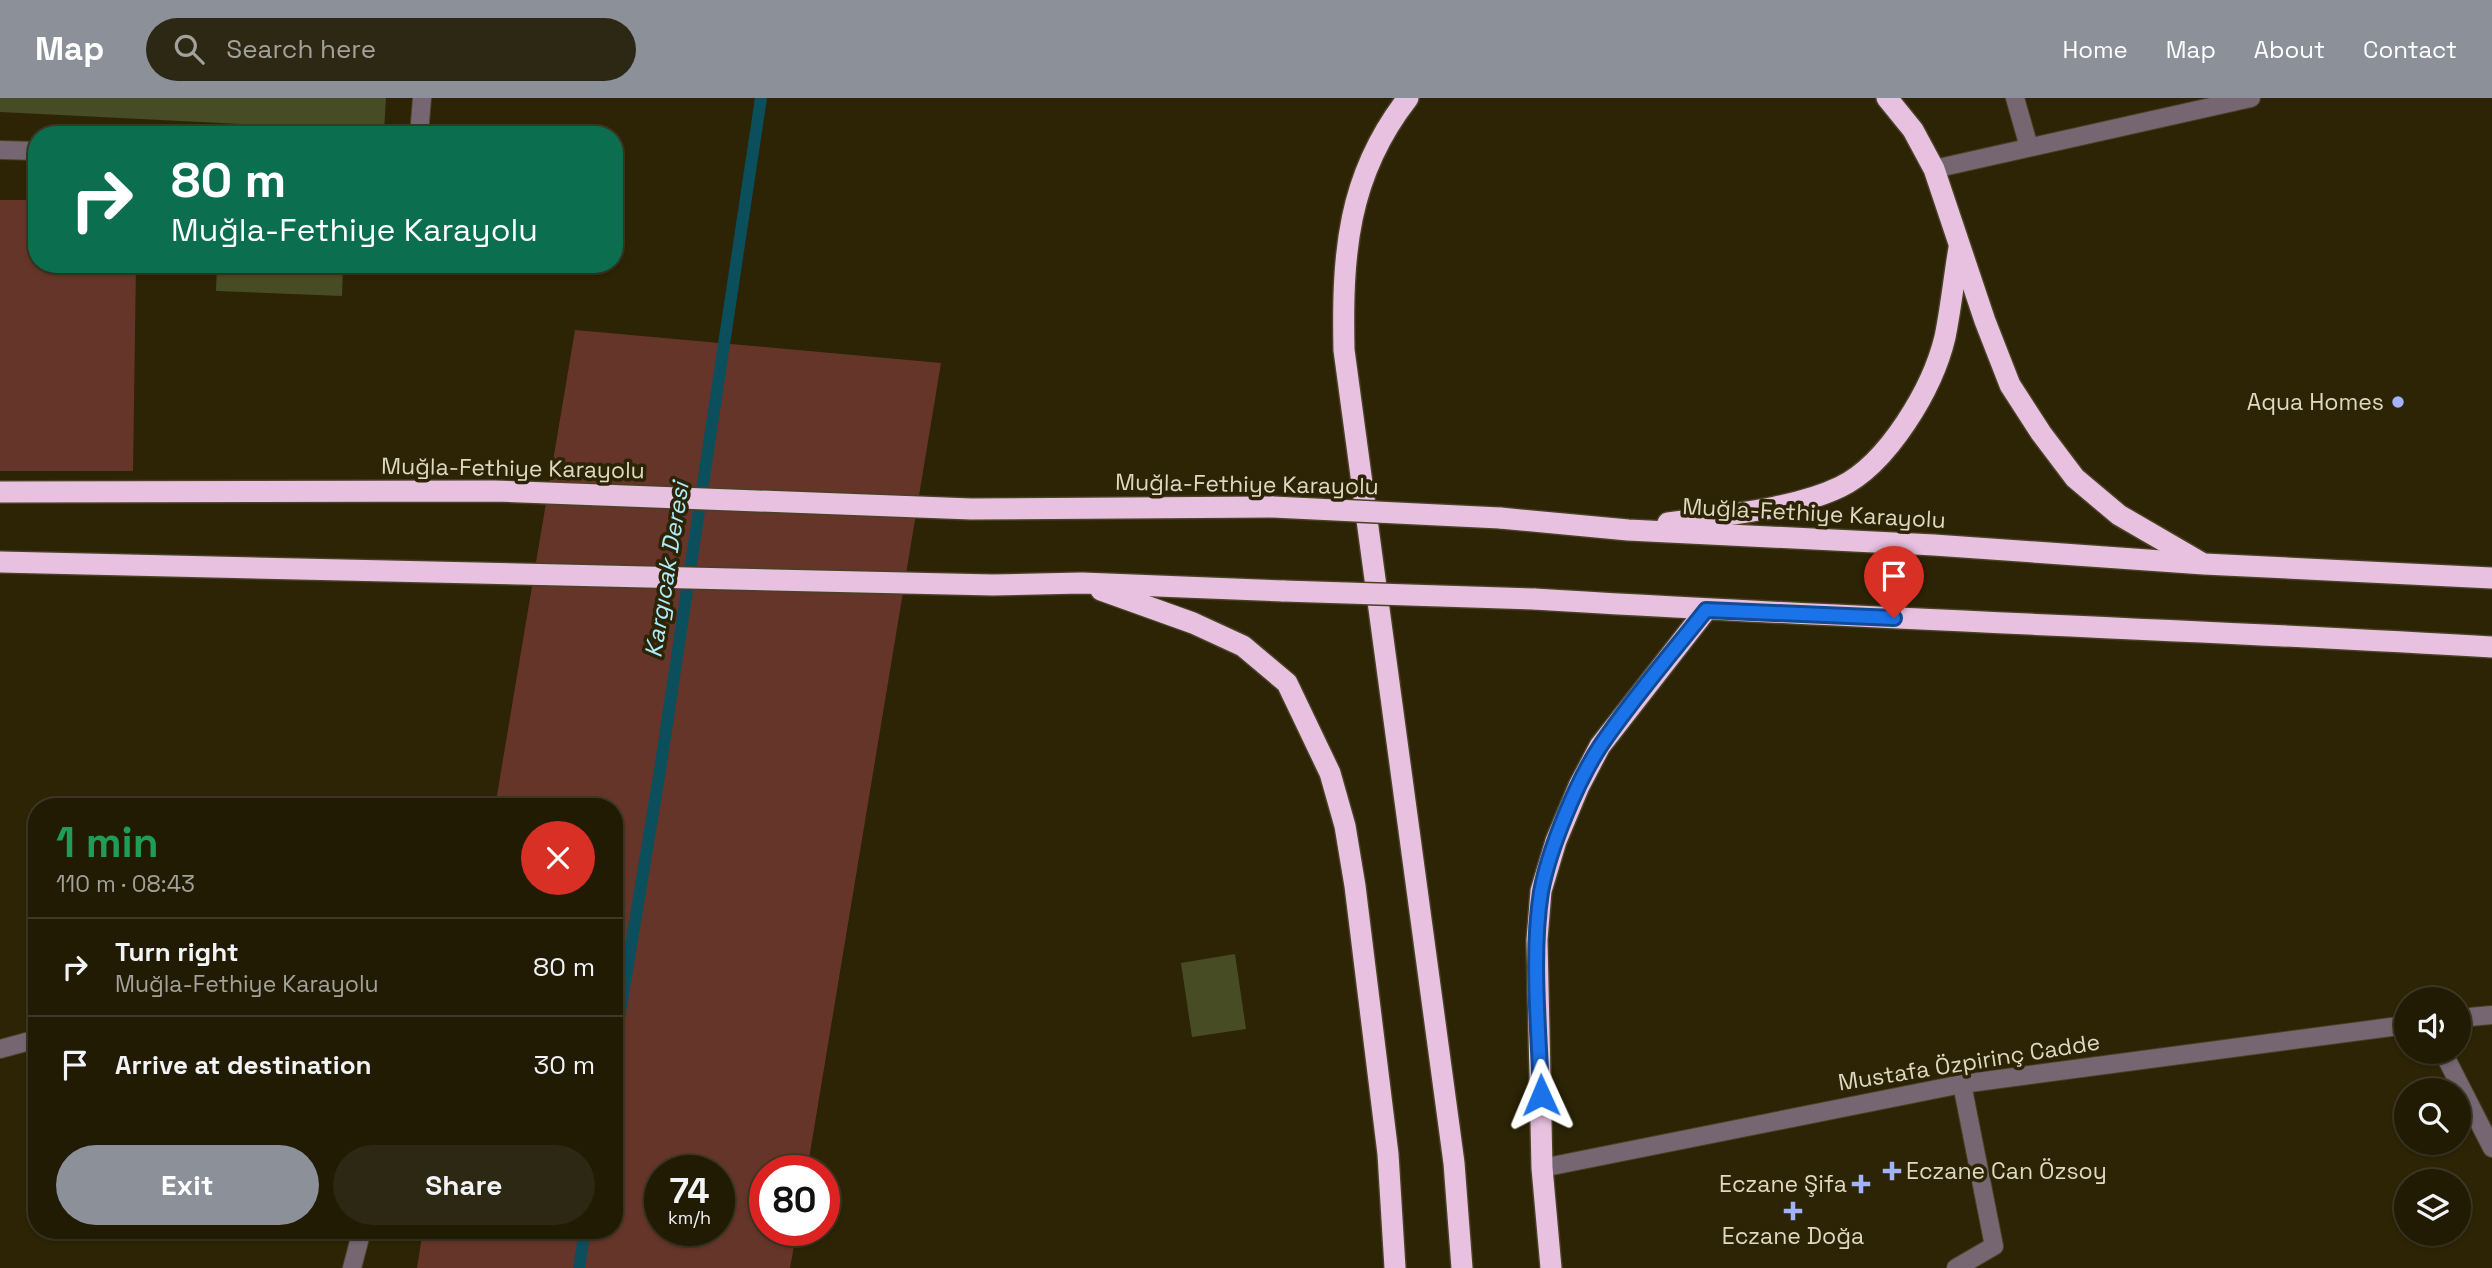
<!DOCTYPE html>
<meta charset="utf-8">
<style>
body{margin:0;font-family:"Space Grotesk",sans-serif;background:#2d2813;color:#f1f3f6;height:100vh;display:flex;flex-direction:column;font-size:26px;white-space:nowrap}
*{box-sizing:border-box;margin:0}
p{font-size:23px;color:#a2a19a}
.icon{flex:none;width:38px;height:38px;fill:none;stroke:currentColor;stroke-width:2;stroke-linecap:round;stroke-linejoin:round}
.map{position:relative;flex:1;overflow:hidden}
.panel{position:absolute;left:28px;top:700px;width:595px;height:441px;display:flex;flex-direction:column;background:#211b04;border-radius:28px;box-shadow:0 2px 5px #0004,0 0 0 2px #3e3926}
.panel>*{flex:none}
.top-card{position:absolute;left:28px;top:28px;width:595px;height:147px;border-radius:28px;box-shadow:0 2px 5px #0004,0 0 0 2px #3e3926;background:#0b6e4f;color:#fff;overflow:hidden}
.buttons{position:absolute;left:2394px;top:889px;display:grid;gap:14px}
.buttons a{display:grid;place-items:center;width:77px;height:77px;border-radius:50%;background:#211b04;box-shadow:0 2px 5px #0004,0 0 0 2px #3e3926;font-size:35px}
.speed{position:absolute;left:644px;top:1057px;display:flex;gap:14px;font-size:35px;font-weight:700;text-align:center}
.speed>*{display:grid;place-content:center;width:91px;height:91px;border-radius:50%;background:#211b04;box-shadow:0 2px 5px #0004,0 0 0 2px #3e3926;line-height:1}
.speed small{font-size:18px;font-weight:400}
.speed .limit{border:10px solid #d22;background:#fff;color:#111}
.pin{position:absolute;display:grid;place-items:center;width:60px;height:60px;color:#fff;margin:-72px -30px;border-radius:50% 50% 50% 0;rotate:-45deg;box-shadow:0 0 7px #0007}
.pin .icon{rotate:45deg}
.me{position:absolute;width:77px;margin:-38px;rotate:359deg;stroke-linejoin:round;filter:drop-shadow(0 0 5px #0008)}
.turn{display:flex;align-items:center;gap:24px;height:147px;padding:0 28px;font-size:32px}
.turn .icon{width:91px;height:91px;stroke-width:2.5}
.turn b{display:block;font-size:49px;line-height:60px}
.round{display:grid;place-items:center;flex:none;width:74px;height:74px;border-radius:37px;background:#2d2813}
.summary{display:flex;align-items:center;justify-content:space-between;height:119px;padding:0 28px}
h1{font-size:42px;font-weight:600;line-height:52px;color:#1e9e55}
.cta{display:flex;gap:14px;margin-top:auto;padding:14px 28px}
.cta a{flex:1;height:80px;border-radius:42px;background:#8c9099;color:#fff;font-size:28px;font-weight:600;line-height:80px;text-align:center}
.cta a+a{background:#2d2813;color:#f1f3f6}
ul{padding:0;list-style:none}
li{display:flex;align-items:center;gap:21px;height:98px;padding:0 28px;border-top:2px solid #3e3926}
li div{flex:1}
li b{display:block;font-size:26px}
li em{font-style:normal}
header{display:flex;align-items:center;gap:42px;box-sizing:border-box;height:98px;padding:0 35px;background:#8c9099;color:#fff}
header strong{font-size:33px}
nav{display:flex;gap:38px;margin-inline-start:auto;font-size:24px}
.search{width:490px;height:63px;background:#2d2813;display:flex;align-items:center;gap:18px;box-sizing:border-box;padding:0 24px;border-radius:38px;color:#a2a19a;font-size:26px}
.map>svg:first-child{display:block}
</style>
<header>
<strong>Map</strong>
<div class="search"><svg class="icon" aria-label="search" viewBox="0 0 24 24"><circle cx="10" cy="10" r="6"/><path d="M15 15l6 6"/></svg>Search here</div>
<nav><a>Home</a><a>Map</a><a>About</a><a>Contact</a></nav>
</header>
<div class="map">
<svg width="2492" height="1170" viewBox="0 0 2492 1170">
<rect width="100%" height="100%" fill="#2c2405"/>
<g fill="#663529" fill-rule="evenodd">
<polygon points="0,102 37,102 37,166 136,166 133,373 0,373"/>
<path d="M575,232l366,33 -134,808h-42v59h32l-7,38h-373l6,-38h191v-423h-119zM660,1073h59v59h-59z"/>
</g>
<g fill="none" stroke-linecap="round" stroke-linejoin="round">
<g stroke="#0b4f5c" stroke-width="12">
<polyline points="614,951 660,672 761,0"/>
<polyline points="579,1170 585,1132"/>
</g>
</g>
<g fill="#474c24">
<polygon points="0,0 386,0 384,33 0,14"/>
<polygon points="217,166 343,166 342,198 216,193"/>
<polygon points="1235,856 1246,931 1192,939 1181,865"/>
</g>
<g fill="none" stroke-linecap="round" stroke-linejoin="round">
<g stroke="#494124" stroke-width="20">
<g id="minor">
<polyline points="2015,0 2029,49"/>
<polyline points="419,37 422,0"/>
<polyline points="0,52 37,53"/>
<polyline points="1934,71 2251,0"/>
<polyline points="2459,920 2492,917"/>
<polyline points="0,951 37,941"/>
<polyline points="2443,954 2492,1050"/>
<polyline points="1542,1070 1962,986 2406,927"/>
<polyline points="352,1170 362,1132"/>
<polyline points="1956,1170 1994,1148 1962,986"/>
</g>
</g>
<g stroke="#494124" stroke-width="24">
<g id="highway">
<path d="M1408,0c-61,78 -66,157 -64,252l110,813 8,105"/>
<polyline points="1887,0 1913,32 1934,71 1985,223 2010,287 2041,335 2075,380 2119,417 2200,464"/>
<polyline points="0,394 495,393 971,411 1273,409"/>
<polyline points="1500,420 1628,432 1934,447 2204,466 2492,480"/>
<path d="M1668,425c53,-8 124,-13 172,-36 48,-23 93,-99 105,-150 6,-29 9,-60 14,-89"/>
<polyline points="0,464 993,487 1082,485 1284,493"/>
<polyline points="1101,492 1193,525 1243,548 1287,585 1330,675 1345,728 1355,788 1388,1056 1395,1170"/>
<path d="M1534,501c319,20 639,29 958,48"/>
<polyline points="1551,1170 1542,1070 1537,842 1541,793 1556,743 1579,688 1600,648 1706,512"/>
</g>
</g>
<use href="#minor" stroke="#766672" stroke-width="18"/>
<use href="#highway" stroke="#e8c1e0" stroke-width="21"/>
<g stroke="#494124" stroke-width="24" stroke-linecap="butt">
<g id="highway-bridge">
<polyline points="1273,409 1500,420"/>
<polyline points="1284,493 1534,501"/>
</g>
</g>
<use href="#highway-bridge" stroke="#e8c1e0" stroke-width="21"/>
</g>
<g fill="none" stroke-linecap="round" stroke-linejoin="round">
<g stroke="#114b97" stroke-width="18">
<path id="route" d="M1541,997c-2,-64 -10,-140 0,-203 8,-43 36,-111 60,-147 32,-47 70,-91 105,-135l188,8"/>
</g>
<use href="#route" stroke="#1a73e8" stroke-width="12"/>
</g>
<g fill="#a2b2fd" stroke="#2c2405" stroke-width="2.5">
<circle cx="2398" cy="304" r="7"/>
<path d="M1888.5 1062.5h7v7h7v7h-7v7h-7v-7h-7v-7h7z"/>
<path d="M1857.5 1075.5h7v7h7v7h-7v7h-7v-7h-7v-7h7z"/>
<path d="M1789.5 1102.5h7v7h7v7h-7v7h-7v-7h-7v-7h7z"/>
</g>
<g text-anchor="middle" stroke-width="7" stroke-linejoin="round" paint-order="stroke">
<g font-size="23" fill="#dfd9c4" stroke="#2c2405" text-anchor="end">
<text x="2384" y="312">Aqua Homes</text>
<text x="1906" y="1081" text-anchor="start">Eczane Can Özsoy</text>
<text x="1847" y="1094">Eczane Şifa</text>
<text x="1793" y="1146" text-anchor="middle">Eczane Doğa</text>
</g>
<g font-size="23" fill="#dfd9c4" stroke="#2c2405">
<text transform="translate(513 370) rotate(1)" y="8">Muğla-Fethiye Karayolu</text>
<text transform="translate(1247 386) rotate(1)" y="8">Muğla-Fethiye Karayolu</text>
<text transform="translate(1814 415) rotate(3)" y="8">Muğla-Fethiye Karayolu</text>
<text transform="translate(1969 964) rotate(-9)" y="8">Mustafa Özpirinç Cadde</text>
</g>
<g font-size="24" font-style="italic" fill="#acecfb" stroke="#2c2405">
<text transform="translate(667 472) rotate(-81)" y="8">Kargıcak Deresi</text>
</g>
</g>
</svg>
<div class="buttons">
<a><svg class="icon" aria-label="sound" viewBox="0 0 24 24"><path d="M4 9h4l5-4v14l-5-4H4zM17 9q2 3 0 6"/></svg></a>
<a><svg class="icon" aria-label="search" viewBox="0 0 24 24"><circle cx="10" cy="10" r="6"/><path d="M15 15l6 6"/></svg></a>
<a><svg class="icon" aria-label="layers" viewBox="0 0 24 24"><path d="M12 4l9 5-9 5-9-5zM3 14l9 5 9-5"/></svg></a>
</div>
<div class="speed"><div>74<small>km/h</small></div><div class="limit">80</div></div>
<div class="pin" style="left:1894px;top:520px;background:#d93025"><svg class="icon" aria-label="arrive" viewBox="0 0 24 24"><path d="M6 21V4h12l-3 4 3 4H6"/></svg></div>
<svg class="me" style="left:1541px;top:997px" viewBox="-20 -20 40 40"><path d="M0-17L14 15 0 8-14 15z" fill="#1a73e8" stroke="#fff" stroke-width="4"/></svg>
<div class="top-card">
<div class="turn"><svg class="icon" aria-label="right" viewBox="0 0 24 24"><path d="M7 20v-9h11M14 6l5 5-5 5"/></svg><div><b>80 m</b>Muğla-Fethiye Karayolu</div></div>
</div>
<section class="panel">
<div class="summary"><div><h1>1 min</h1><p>110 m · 08:43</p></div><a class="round" style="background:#d93025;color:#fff"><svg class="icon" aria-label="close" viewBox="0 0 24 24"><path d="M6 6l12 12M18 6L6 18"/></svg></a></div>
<ul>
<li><svg class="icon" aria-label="right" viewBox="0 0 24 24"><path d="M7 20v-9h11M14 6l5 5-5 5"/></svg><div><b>Turn right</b><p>Muğla-Fethiye Karayolu</p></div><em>80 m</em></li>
<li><svg class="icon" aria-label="arrive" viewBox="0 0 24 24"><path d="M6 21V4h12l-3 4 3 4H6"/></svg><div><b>Arrive at destination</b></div><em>30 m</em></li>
</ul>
<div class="cta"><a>Exit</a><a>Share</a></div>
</section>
</div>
